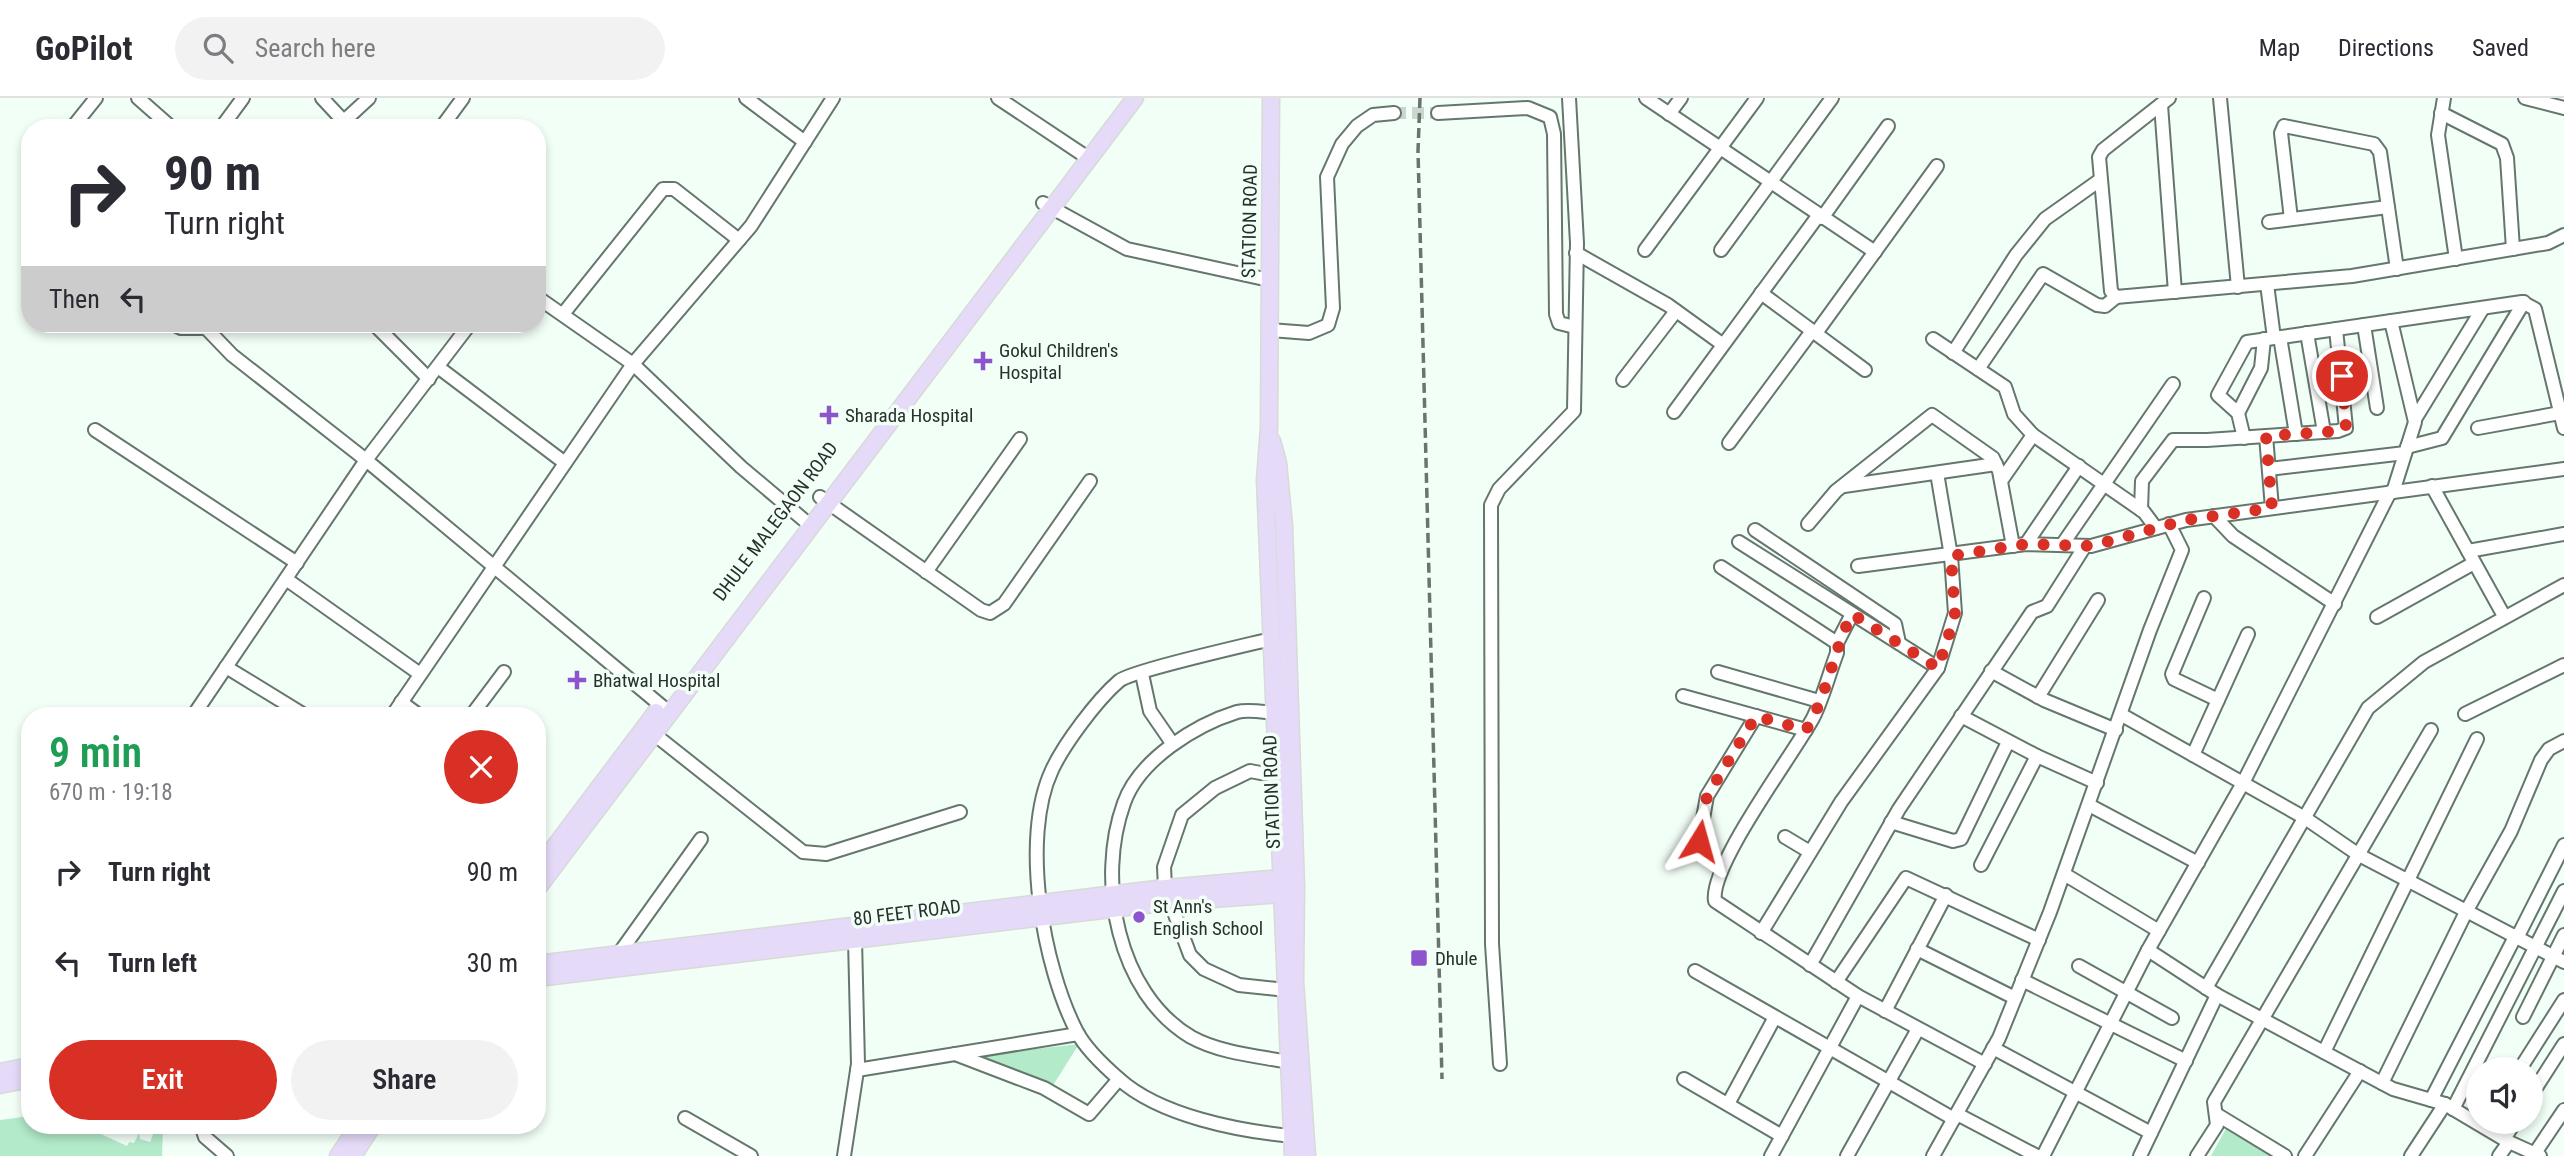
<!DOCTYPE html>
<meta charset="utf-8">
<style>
body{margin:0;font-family:"Roboto Condensed",sans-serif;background:#f2f2f3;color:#2b2b33;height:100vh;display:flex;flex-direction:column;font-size:26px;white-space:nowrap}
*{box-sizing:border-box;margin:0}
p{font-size:23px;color:#7c7c81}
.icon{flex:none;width:38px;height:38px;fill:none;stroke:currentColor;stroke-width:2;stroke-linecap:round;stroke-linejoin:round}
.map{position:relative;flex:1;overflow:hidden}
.details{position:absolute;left:21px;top:609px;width:525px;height:427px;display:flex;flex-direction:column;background:#fff;border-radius:28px;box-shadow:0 4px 10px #0003}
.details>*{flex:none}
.top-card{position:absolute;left:21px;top:21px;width:525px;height:214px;border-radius:28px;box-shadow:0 4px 10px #0003;background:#fff;color:#2b2b33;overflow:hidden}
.buttons{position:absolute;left:2466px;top:959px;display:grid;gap:14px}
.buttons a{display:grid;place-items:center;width:77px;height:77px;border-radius:50%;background:#fff;box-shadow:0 4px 10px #0003;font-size:35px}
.pin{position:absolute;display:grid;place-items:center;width:60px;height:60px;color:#fff;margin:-30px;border:4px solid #fff;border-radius:50%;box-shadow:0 2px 7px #0007}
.me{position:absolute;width:77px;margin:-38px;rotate:8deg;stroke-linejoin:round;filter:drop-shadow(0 0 5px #0008)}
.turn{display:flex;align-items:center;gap:24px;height:147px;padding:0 28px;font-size:32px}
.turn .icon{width:91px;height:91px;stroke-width:2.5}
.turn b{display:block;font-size:49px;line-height:60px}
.then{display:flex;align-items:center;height:66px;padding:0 28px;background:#0003;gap:14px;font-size:26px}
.round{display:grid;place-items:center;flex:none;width:74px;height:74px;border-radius:37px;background:#f2f2f3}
.overview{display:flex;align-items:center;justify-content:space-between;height:119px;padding:0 28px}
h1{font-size:42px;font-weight:600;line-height:52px;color:#1e9e55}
.button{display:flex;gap:14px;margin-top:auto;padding:14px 28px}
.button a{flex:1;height:80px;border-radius:42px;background:#d93025;color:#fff;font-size:28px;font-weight:600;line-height:80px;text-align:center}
.button a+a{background:#f2f2f3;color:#2b2b33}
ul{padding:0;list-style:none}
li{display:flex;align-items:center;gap:21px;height:91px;padding:0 28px}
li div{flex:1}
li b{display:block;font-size:26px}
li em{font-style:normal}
header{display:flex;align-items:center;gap:42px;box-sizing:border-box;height:98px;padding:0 35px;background:#fff;border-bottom:2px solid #e1e1e2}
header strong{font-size:33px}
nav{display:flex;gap:38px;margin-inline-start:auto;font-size:24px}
.search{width:490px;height:63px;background:#f2f2f3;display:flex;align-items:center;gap:18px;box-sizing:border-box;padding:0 24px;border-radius:38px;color:#7c7c81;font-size:26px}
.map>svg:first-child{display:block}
</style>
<header>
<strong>GoPilot</strong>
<div class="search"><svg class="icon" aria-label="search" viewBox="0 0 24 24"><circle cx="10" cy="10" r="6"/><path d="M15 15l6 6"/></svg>Search here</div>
<nav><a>Map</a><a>Directions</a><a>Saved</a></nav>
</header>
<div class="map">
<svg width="2564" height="1058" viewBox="0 0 2564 1058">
<rect width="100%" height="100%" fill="#f2fff7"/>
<g fill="#b2eaca">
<polygon points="1079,946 1052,989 976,958"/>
<polygon points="30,1018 30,1027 81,1027 127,1048 129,1044 134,1045 139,1035 140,1041 150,1044 156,1029 163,1030 162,1058 0,1058 0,1022"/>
<polygon points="2229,1025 2283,1058 2211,1058"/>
</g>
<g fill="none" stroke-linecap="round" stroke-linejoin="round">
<polyline stroke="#cad6ce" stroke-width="12" stroke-dasharray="12 6" stroke-linecap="butt" points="1394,15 1438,15"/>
<g stroke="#65776c" stroke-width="16">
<g id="minor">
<polyline points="138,0 172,30"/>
<polyline points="322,0 350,30"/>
<polyline points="746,0 805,44"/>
<polyline points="998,0 1088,60"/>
<polyline points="1646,0 1875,154"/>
<polyline points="2169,0 2103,52 2099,59 2111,193 2116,199 2352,178 2548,145 2564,137"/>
<polyline points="2220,0 2238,189"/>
<polyline points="2444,0 2438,37 2456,161"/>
<polyline points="2525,0 2564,10"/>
<polyline points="2161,7 2175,194"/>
<polyline points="1438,15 1528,10 1550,19 1554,36 1556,216 1559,225 1575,229"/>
<polyline points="2441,15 2502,46 2507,60 2513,151"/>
<polyline points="1669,16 1681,0"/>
<polyline points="344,23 369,0"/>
<polyline points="72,30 96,0"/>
<polyline points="221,30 243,0"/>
<polyline points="441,30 463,0"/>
<polyline points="1043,105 1127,151 1269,182"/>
<polyline points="1822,120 1888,28"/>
<polyline points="2291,121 2281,35 2284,28 2374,46 2380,54 2397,171"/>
<polyline points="2269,124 2388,109"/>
<polyline points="1645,152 1757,0"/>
<polyline points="1721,152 1832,0"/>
<polyline points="1576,155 1668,207 1722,246"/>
<polyline points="2267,186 2274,240"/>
<polyline points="1761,195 1865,272"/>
<polyline points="537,199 633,266 741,369 811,428"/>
<polyline points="563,216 663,91 674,91 739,142"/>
<polyline points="2391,223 2415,324 2393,394"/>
<polyline points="173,226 181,230 206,230 232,257 366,362 670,615"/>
<polyline points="374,226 429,281"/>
<polyline points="2364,227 2377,310"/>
<polyline points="1269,232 1309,235 1328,227 1333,210 1327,79 1342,46 1357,28 1373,17 1394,15"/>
<polyline points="1816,235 1937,68"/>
<polyline points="2307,235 2324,334"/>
<polyline points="2280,239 2296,336"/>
<polyline points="1933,241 2005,289 2014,316 2033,337 2144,414 2156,430"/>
<polyline points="1953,255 2016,157 2045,121 2100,82"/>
<polyline points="438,269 565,365"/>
<polyline points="1978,271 2043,176 2097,207 2105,208 2116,199"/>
<polyline points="1623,282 1676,213"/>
<polyline points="1674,314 1818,118"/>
<polyline points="2238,315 2261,270 2264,241"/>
<polyline points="2415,321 2483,210"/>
<polyline points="2478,330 2560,315"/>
<polyline points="95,332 297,465"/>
<polyline points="2266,338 2272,410"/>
<polyline points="2244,340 2238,315 2218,297 2247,244 2522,204 2535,211 2564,330"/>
<polyline points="1729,345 1812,233"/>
<polyline points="2407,349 2442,340 2524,204"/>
<polyline points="2269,371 2405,355"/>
<polyline points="2001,383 2033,337"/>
<polyline points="1844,388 1996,366"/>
<polyline points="2432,388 2504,518"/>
<polyline points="820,399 981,512 990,515 1004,506 1090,383"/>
<polyline points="2141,412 2142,383 2173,342 2207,342 2338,333 2346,330 2336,231"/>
<polyline points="2214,418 2233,438 2335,506"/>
<polyline points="1808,426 1836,393 1932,317 1993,360 1999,373 2013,448"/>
<polyline points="1755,432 1895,526 1899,545"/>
<polyline points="1739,444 1938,570"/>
<polyline points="2026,446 2079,368"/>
<polyline points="2062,447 2173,286"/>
<polyline points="2468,453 2564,436"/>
<polyline points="1858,468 2026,446 2091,448 2186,422 2564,371"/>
<polyline points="1721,469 1837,545"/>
<polyline points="926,474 1020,341"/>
<polyline points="286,481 420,576"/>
<polyline points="2204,500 2172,576 2174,581 2218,602"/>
<path d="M1852,516l-15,29v10c-8,21 -14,45 -24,65 -20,37 -104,148 -98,183l143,95 127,68"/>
<polyline points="2377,519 2474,465"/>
<path d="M1271,541c-24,6 -140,32 -152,42 -22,19 -55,63 -67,89 -32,68 -9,197 25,262 9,17 27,34 42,47 41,37 120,52 173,57"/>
<polyline points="226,569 306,618"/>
<polyline points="1991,573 2044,602 2116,632"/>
<polyline points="1718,574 1819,603"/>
<polyline points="1142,576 1150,613 1172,645"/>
<polyline points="1683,598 1806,632"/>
<polyline points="2038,599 2098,502"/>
<polyline points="401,604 420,618"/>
<path d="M1274,615c-11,-1 -26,-4 -37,-1 -42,13 -98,48 -113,91 -28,77 -7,190 67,234 29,16 66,19 98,25"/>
<polyline points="2465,616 2564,567"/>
<polyline points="2122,617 2305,720 2359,757 2564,864"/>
<polyline points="193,618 366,362 470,226"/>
<polyline points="392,618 633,266 751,128 833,0"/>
<polyline points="471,618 504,574"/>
<polyline points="1961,618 2037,658 2097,685"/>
<polyline points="654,636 803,754 826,756 960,714"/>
<polyline points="2193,657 2248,536"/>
<polyline points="1277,678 1250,673 1215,690 1182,717 1164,769 1165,790 1190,857 1204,871 1239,887 1286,892"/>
<polyline points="2089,707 2198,765"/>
<polyline points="1891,724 1953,743 1961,741 2008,644"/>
<polyline points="1785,739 1810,754"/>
<polyline points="1699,743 1707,698 1756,618"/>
<polyline points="1981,767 2037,658"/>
<polyline points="2064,776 2159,833"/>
<polyline points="1761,835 1841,704 1938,570 1955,515 1951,458 1937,375"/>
<polyline points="2518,838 2564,747"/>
<polyline points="1917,851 2015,900"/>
<polyline points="2148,852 2217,897 2393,991 2445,1006 2509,1044 2540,1058"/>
<polyline points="618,857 701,741"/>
<polyline points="1810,867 1899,711 2032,514 2047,508 2085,448"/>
<polyline points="2079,868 2172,920"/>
<polyline points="1695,873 1954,1021"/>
<polyline points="2022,882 2186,963"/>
<polyline points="1836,884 1906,780 2039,842"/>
<polyline points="2206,890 2368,610 2424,564 2564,487"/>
<polyline points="1885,913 1946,797"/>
<polyline points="2523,919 2564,837"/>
<polyline points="1993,950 2151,1035"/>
<polyline points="2324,954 2477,641"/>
<polyline points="955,956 1044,990 1089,1016 1119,981"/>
<polyline points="1500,966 1492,846 1491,407 1499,391 1574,313 1577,145 1569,0"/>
<polyline points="2520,971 2564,902"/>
<polyline points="857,972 1078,936"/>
<polyline points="1684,981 1782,1038"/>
<polyline points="2382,985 2467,812 2511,733 2541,662 2549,651 2564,643"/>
<polyline points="2530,999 2564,946"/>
<polyline points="2431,1002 2516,837"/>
<polyline points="1728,1006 1775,919"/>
<polyline points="2453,1011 2564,793"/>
<polyline points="1957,1016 2037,1058"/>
<polyline points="2216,1016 2285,1058"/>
<polyline points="685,1020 751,1058"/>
<polyline points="201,1027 205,1039 227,1058"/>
<polyline points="2504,1041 2515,1024"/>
<polyline points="2535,1055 2564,1012"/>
<polyline points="844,1058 858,966 855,842"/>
<polyline points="1771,1058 1858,898"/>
<polyline points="1847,1058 1918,931"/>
<polyline points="1933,1058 1999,940 2050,814 2150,532 2182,452 2169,426"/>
<polyline points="2043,1058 2148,852 2243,685 2390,394"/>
<polyline points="2140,1058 2217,897"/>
<polyline points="2197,1058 2217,1027 2214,1004 2431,632"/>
<polyline points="2305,1058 2360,973"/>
<polyline points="2411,1058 2445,1006"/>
<polyline points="2499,1058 2509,1044"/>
</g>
</g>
<g stroke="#d8dad9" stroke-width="19">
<g id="major">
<polyline points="1271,0 1269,330 1265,382 1293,1058"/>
<polyline points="1272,343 1278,365 1284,428 1296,789 1295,883 1307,1058"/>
<polyline points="537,772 656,614"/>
<polyline points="537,791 1135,0"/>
<polyline points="537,866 1165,790 1281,780"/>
<polyline points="537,880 1170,804 1282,796"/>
<polyline points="0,974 30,968"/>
<polyline points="0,987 30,981"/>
<polyline points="338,1058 359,1027"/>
<polyline points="353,1058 373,1027"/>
</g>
</g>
<use href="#minor" stroke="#fff" stroke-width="12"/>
<use href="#major" stroke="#e5daf7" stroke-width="16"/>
<polyline stroke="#6a746f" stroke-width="3.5" stroke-dasharray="10 5" stroke-linecap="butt" points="1420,0 1418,53 1442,981"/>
</g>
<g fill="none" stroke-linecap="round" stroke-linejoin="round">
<path stroke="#d93025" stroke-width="12" stroke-dasharray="0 21.6" d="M1699,743l8,-45 49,-80 50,14c22,-36 27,-79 46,-116l86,54 17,-52 -4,-60 75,-12 65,2 95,-26 86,-12 -6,-72 72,-5 8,-3 -4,-52"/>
</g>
<g fill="#8d55cd" stroke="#f2fff7" stroke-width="2.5">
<path d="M979.5 252.5h7v7h7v7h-7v7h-7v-7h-7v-7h7z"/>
<path d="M825.5 306.5h7v7h7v7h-7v7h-7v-7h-7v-7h7z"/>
<path d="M573.5 571.5h7v7h7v7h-7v7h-7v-7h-7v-7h7z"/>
<circle cx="1139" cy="819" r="7"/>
<rect x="1410" y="851" width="18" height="18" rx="3.5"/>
</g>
<g text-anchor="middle" stroke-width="7" stroke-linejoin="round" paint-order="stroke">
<g font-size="19" fill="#28302c" stroke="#f2fff7">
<text transform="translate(1249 123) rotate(-89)" y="7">STATION ROAD</text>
<text transform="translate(775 423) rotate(-53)" y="7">DHULE MALEGAON ROAD</text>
<text transform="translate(1271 694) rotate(-92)" y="7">STATION ROAD</text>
<text transform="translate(907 814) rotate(-7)" y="7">80 FEET ROAD</text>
</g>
<g font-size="19" fill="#28302c" stroke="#f2fff7" text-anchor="start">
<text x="999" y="259">Gokul Children's<tspan x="999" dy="22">Hospital</tspan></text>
<text x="845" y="324">Sharada Hospital</text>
<text x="593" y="589">Bhatwal Hospital</text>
<text x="1153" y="815">St Ann's<tspan x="1153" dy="22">English School</tspan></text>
<text x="1435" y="867">Dhule</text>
</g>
</g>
</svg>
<div class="buttons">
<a><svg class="icon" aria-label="sound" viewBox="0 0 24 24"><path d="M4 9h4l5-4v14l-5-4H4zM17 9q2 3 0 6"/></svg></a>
</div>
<div class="pin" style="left:2342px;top:278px;background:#d93025"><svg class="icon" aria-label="arrive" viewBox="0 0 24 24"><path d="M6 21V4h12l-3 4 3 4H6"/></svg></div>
<svg class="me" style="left:1699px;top:743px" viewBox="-20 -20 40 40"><path d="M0-17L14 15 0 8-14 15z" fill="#d93025" stroke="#fff" stroke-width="4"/></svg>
<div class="top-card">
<div class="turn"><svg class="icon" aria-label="right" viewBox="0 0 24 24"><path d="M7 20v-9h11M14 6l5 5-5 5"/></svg><div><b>90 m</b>Turn right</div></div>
<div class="then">Then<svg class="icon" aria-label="left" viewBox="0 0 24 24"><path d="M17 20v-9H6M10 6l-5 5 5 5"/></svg></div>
</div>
<section class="details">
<div class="overview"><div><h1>9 min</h1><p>670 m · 19:18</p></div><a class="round" style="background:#d93025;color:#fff"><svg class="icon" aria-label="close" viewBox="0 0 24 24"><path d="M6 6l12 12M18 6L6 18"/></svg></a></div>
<ul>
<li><svg class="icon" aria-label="right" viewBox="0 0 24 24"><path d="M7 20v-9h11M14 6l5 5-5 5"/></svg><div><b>Turn right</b></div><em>90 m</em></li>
<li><svg class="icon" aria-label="left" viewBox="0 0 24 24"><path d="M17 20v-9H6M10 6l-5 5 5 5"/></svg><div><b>Turn left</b></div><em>30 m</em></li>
</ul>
<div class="button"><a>Exit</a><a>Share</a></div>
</section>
</div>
